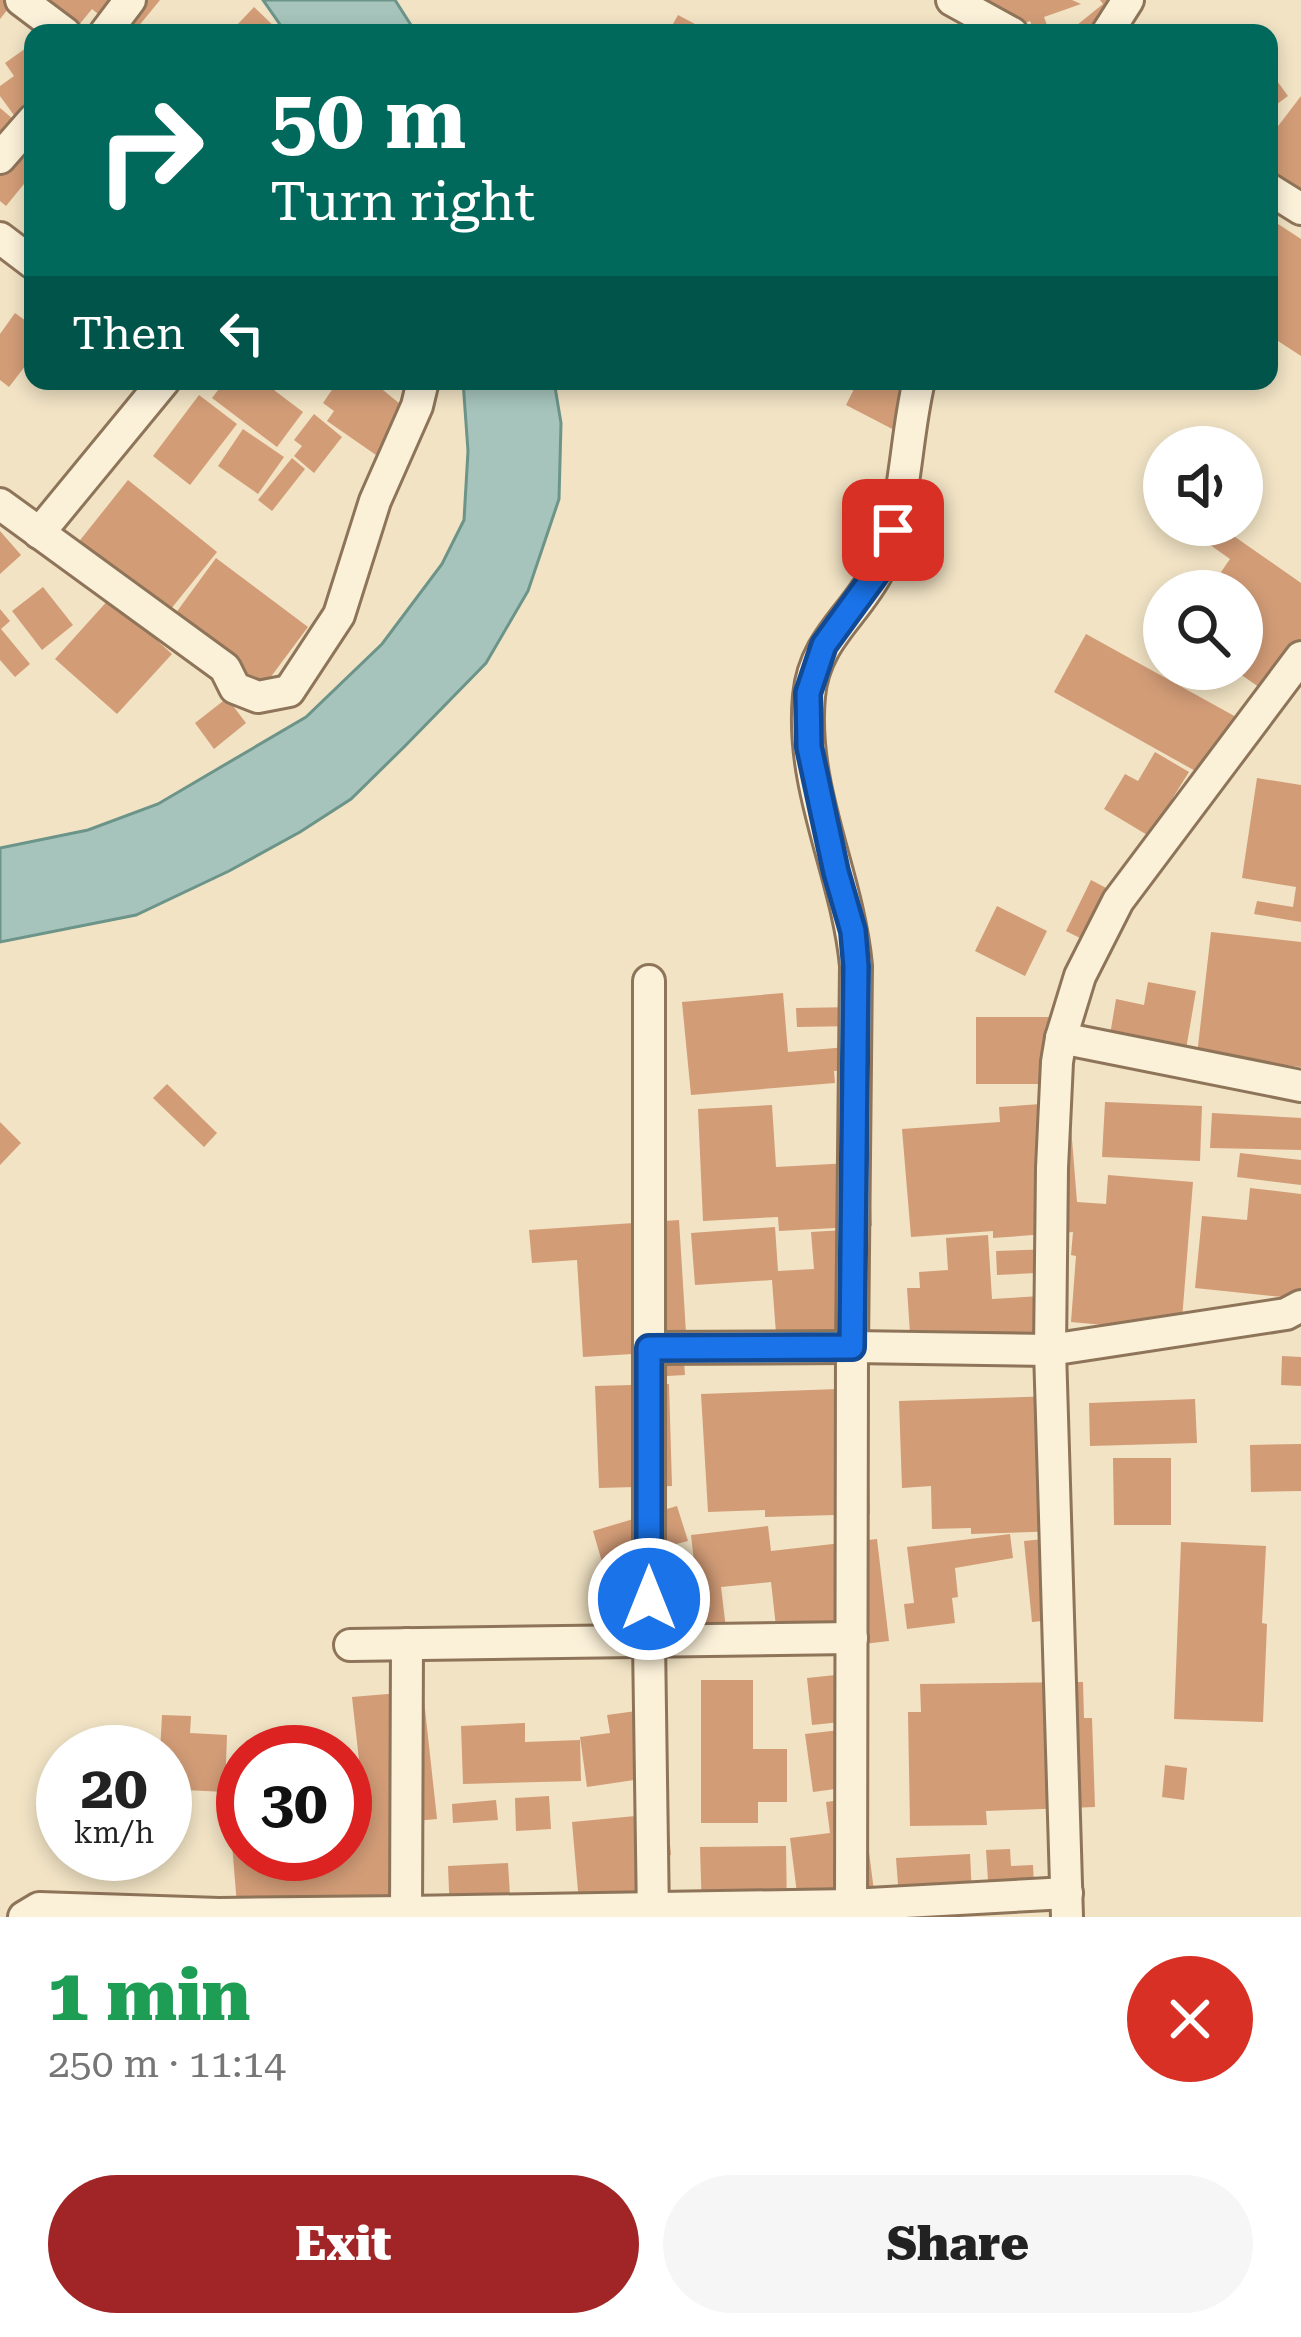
<!DOCTYPE html>
<meta charset="utf-8">
<style>
body{margin:0;font-family:"Roboto Serif",serif;background:#f6f6f6;color:#222;height:100vh;display:flex;flex-direction:column;font-size:45px;white-space:nowrap}
*{box-sizing:border-box;margin:0}
p{font-size:39px;color:#767676}
.icon{flex:none;width:66px;height:66px;fill:none;stroke:currentColor;stroke-width:2;stroke-linecap:round;stroke-linejoin:round}
.map{position:relative;height:1917px;overflow:hidden}
.panel{display:flex;flex-direction:column;background:#fff;flex:1}
.panel>*{flex:none}
.guide{position:absolute;left:24px;top:24px;width:1254px;height:366px;border-radius:24px;box-shadow:0 6px 18px #0003;background:#00695c;color:#fff;overflow:hidden}
.tools{position:absolute;left:1143px;top:426px;display:grid;gap:24px}
.tools a{display:grid;place-items:center;width:120px;height:120px;border-radius:50%;background:#fff;box-shadow:0 6px 18px #0003;font-size:60px}
.speed{position:absolute;left:36px;top:1725px;display:flex;gap:24px;font-size:60px;font-weight:700;text-align:center}
.speed>*{display:grid;place-content:center;width:156px;height:156px;border-radius:50%;background:#fff;box-shadow:0 6px 18px #0003;line-height:1}
.speed small{font-size:30px;font-weight:400}
.speed .limit{border:18px solid #d22;background:#fff;color:#111}
.pin{position:absolute;display:grid;place-items:center;width:102px;height:102px;color:#fff;margin:-51px;border-radius:24px;box-shadow:0 6px 18px #0006}
.me{position:absolute;width:132px;margin:-66px;rotate:0deg;stroke-linejoin:round;filter:drop-shadow(0 0 9px #0008)}
.turn{display:flex;align-items:center;gap:42px;height:252px;padding:0 48px;font-size:54px}
.turn .icon{width:156px;height:156px;stroke-width:2.5}
.turn b{display:block;font-size:84px;line-height:102px}
.then{display:flex;align-items:center;height:114px;padding:0 48px;background:#0003;gap:24px;font-size:45px}
.round{display:grid;place-items:center;flex:none;width:126px;height:126px;border-radius:63px;background:#f6f6f6}
.summary{display:flex;align-items:center;justify-content:space-between;height:204px;padding:0 48px}
h1{font-size:72px;font-weight:800;line-height:90px;color:#1e9e55}
.primary-button{display:flex;gap:24px;margin-top:auto;padding:24px 48px}
.primary-button a{flex:1;height:138px;border-radius:72px;background:#a12426;color:#fff;font-size:48px;font-weight:800;line-height:138px;text-align:center}
.primary-button a+a{background:#f6f6f6;color:#222}
.map>svg:first-child{display:block}
</style>
<div class="map">
<svg width="1301" height="1917" viewBox="0 0 1301 1917">
<rect width="100%" height="100%" fill="#f1e3c4"/>
<g fill="#a6c4bb" stroke="#6c9489" stroke-width="3">
<polygon points="263,0 395,0 416,33 286,33"/>
<polygon points="463,381 554,381 561,423 559,499 528,591 486,663 405,746 351,799 300,832 229,871 136,915 0,942 0,848 88,830 158,804 306,717 382,644 442,564 464,520 468,451"/>
</g>
<g fill="#d29c77">
<polygon points="0,0 160,0 133,33 121,33 92,9 74,31 37,33 8,9 0,19"/>
<polygon points="968,0 1072,0 1081,4 1044,17 1050,33 1035,33 1030,21 1022,24"/>
<polygon points="1100,0 1113,0 1117,33 1084,33 1077,25 1103,4"/>
<polygon points="254,7 281,33 245,33 237,25"/>
<polygon points="678,15 712,33 668,33"/>
<polygon points="33,43 33,107 16,118 0,96 0,86 14,76 5,63"/>
<polygon points="1269,70 1288,96 1269,110"/>
<polygon points="1301,96 1301,207 1269,182 1269,138"/>
<polygon points="0,108 33,136 33,173 6,206 0,201"/>
<polygon points="1269,218 1301,239 1301,356 1269,335"/>
<polygon points="15,313 33,326 33,356 9,387 0,380 0,334"/>
<polygon points="225,381 262,381 303,412 277,447 212,398"/>
<polygon points="338,381 372,381 405,408 376,455 327,421 334,411 323,403"/>
<polygon points="858,381 896,381 920,393 900,433 846,405"/>
<polygon points="199,395 237,424 190,485 153,456"/>
<polygon points="314,414 342,437 314,473 294,456 302,446 294,440"/>
<polygon points="243,429 284,457 258,494 218,466"/>
<polygon points="292,458 305,469 272,511 258,500"/>
<polygon points="128,480 217,552 166,615 77,544"/>
<polygon points="1182,525 1218,525 1301,583 1301,674 1273,697 1233,669 1242,669 1244,648 1242,647 1242,591 1208,591 1230,559"/>
<polygon points="0,531 21,555 0,574"/>
<polygon points="216,558 308,627 261,690 170,621"/>
<polygon points="43,587 73,625 42,650 12,611"/>
<polygon points="110,598 172,654 117,714 55,659"/>
<polygon points="0,609 10,621 1,629 30,664 15,677 0,660"/>
<polygon points="1086,634 1247,723 1215,782 1054,692"/>
<polygon points="227,698 246,723 214,749 195,723"/>
<polygon points="1155,752 1189,772 1172,799 1191,810 1169,848 1104,809 1125,774 1138,781"/>
<polygon points="1257,778 1301,785 1301,922 1254,914 1257,901 1293,907 1296,887 1242,878"/>
<polygon points="1091,880 1129,900 1104,950 1066,931"/>
<polygon points="997,906 1047,931 1025,976 975,951"/>
<polygon points="1211,932 1301,942 1301,1067 1197,1055"/>
<polygon points="1148,982 1196,991 1184,1061 1108,1047 1116,999 1144,1005"/>
<polygon points="783,993 788,1052 859,1046 861,1069 834,1071 835,1083 691,1095 682,1002"/>
<polygon points="856,1007 856,1026 797,1027 796,1008"/>
<rect x="976" y="1017" width="82" height="67"/>
<polygon points="167,1084 217,1133 204,1147 153,1098"/>
<polygon points="1069,1102 1077,1202 1106,1204 1108,1175 1193,1182 1181,1332 1071,1322 1076,1256 1071,1255 1073,1232 993,1238 993,1231 911,1237 902,1129 1000,1122 999,1107"/>
<polygon points="1105,1102 1202,1106 1200,1161 1102,1157"/>
<polygon points="772,1105 776,1167 869,1162 872,1226 779,1231 778,1217 703,1221 698,1109"/>
<polygon points="1212,1113 1301,1118 1301,1150 1210,1148"/>
<polygon points="0,1122 21,1143 0,1165"/>
<polygon points="1240,1153 1301,1160 1301,1185 1237,1177"/>
<polygon points="1250,1188 1301,1194 1301,1299 1195,1288 1202,1216 1247,1220"/>
<polygon points="679,1220 686,1333 682,1333 685,1375 650,1377 649,1353 583,1357 577,1260 532,1263 529,1230"/>
<polygon points="775,1227 778,1271 814,1269 811,1232 861,1229 868,1348 777,1347 772,1280 695,1285 691,1233"/>
<polygon points="988,1235 992,1299 1058,1295 1062,1353 956,1357 955,1331 910,1334 907,1288 920,1288 919,1272 948,1270 946,1238"/>
<polygon points="1054,1249 1056,1272 997,1275 996,1251"/>
<polygon points="1282,1356 1301,1357 1301,1386 1281,1385"/>
<polygon points="669,1384 672,1486 599,1488 595,1386"/>
<polygon points="866,1388 870,1514 765,1517 765,1510 708,1512 701,1394"/>
<polygon points="1058,1396 1063,1531 971,1534 971,1528 932,1529 931,1486 902,1488 899,1401"/>
<polygon points="1195,1399 1197,1443 1090,1446 1089,1403"/>
<polygon points="1301,1444 1301,1491 1251,1492 1250,1445"/>
<polygon points="1113,1458 1171,1458 1171,1525 1114,1525"/>
<polygon points="677,1506 688,1541 657,1549 648,1595 625,1602 622,1593 612,1596 593,1531"/>
<polygon points="768,1526 771,1551 877,1539 889,1641 779,1654 771,1582 721,1587 727,1637 703,1640 691,1535"/>
<polygon points="1010,1534 1013,1558 955,1568 958,1597 952,1598 955,1623 907,1629 904,1604 914,1603 907,1547"/>
<polygon points="1054,1538 1063,1619 1032,1622 1024,1541"/>
<polygon points="1181,1542 1266,1546 1262,1623 1267,1624 1263,1722 1174,1719"/>
<polygon points="855,1673 860,1720 812,1725 807,1678"/>
<polygon points="701,1680 753,1680 753,1749 787,1749 787,1802 758,1802 758,1823 701,1823"/>
<polygon points="1083,1682 1084,1718 1092,1718 1095,1807 986,1811 987,1825 910,1826 908,1712 921,1712 920,1684"/>
<polygon points="423,1691 437,1819 415,1821 399,1917 238,1917 230,1820 243,1819 243,1854 345,1854 345,1810 352,1810 349,1779 361,1778 352,1697"/>
<polygon points="651,1709 661,1776 587,1787 580,1737 610,1733 607,1715"/>
<polygon points="162,1715 191,1716 190,1733 227,1735 225,1792 165,1789 165,1752 160,1752"/>
<polygon points="525,1723 525,1742 580,1740 581,1781 463,1784 461,1726"/>
<polygon points="858,1728 865,1785 813,1792 805,1734"/>
<polygon points="311,1738 313,1752 249,1752 248,1750"/>
<polygon points="1165,1765 1187,1768 1184,1800 1162,1797"/>
<polygon points="549,1796 551,1829 516,1831 515,1798"/>
<polygon points="862,1797 875,1899 799,1909 790,1838 830,1833 826,1802"/>
<polygon points="496,1800 498,1820 453,1823 452,1804"/>
<polygon points="667,1813 671,1855 659,1856 663,1906 580,1914 572,1822"/>
<polygon points="786,1846 787,1912 702,1914 700,1847"/>
<polygon points="1010,1849 1011,1866 1033,1865 1035,1908 990,1911 986,1850"/>
<polygon points="970,1854 972,1895 899,1898 896,1858"/>
<polygon points="508,1863 511,1912 450,1915 448,1866"/>
</g>
<g fill="none" stroke-linecap="round" stroke-linejoin="round">
<g stroke="#8e7459" stroke-width="36">
<g id="street">
<polyline points="21,0 65,33"/>
<polyline points="952,0 1012,33"/>
<polyline points="105,33 130,0"/>
<polyline points="1107,33 1128,0"/>
<polyline points="0,158 33,120"/>
<polyline points="1269,189 1301,209"/>
<polyline points="0,238 33,263"/>
<polyline points="0,504 225,668 235,688 258,697 289,691 339,615 375,501 417,406 423,381"/>
<polyline points="39,533 164,381"/>
<polyline points="649,981 649,1641 653,1917"/>
<polyline points="1061,1038 1301,1086"/>
<polyline points="649,1348 852,1347 1050,1350 1286,1314 1301,1306"/>
<polyline points="350,1645 852,1638"/>
<polyline points="24,1917 39,1908 219,1914 406,1912 851,1905 1067,1893"/>
<polyline points="406,1917 407,1644"/>
<path d="M851,1917l1,-570 4,-381c-8,-90 -56,-177 -47,-270 5,-57 47,-81 70,-127 28,-58 25,-126 40,-188"/>
<polyline points="1067,1917 1050,1350 1052,1168 1057,1062 1061,1038 1080,976 1118,901 1301,657"/>
</g>
</g>
<use href="#street" stroke="#fbf0d8" stroke-width="30"/>
</g>
<g fill="none" stroke-linecap="round" stroke-linejoin="round">
<g stroke="#114b97" stroke-width="30">
<polyline id="route" points="649,1599 649,1348 852,1347 856,966 853,931 836,872 809,747 808,693 824,645 878,571 893,530"/>
</g>
<use href="#route" stroke="#1a73e8" stroke-width="21"/>
</g>
</svg>
<div class="tools">
<a><svg class="icon" aria-label="sound" viewBox="0 0 24 24"><path d="M4 9h4l5-4v14l-5-4H4zM17 9q2 3 0 6"/></svg></a>
<a><svg class="icon" aria-label="search" viewBox="0 0 24 24"><circle cx="10" cy="10" r="6"/><path d="M15 15l6 6"/></svg></a>
</div>
<div class="speed"><div>20<small>km/h</small></div><div class="limit">30</div></div>
<div class="pin" style="left:893px;top:530px;background:#d93025"><svg class="icon" aria-label="arrive" viewBox="0 0 24 24"><path d="M6 21V4h12l-3 4 3 4H6"/></svg></div>
<svg class="me" style="left:649px;top:1599px" viewBox="-20 -20 40 40"><circle r="17" fill="#1a73e8" stroke="#fff" stroke-width="3"/><path d="M0-11L8 9 0 5-8 9z" fill="#fff"/></svg>
<div class="guide">
<div class="turn"><svg class="icon" aria-label="right" viewBox="0 0 24 24"><path d="M7 20v-9h11M14 6l5 5-5 5"/></svg><div><b>50 m</b>Turn right</div></div>
<div class="then">Then<svg class="icon" aria-label="left" viewBox="0 0 24 24"><path d="M17 20v-9H6M10 6l-5 5 5 5"/></svg></div>
</div>
</div>
<section class="panel">
<div class="summary"><div><h1>1 min</h1><p>250 m · 11:14</p></div><a class="round" style="background:#d93025;color:#fff"><svg class="icon" aria-label="close" viewBox="0 0 24 24"><path d="M6 6l12 12M18 6L6 18"/></svg></a></div>
<div class="primary-button"><a>Exit</a><a>Share</a></div>
</section>
